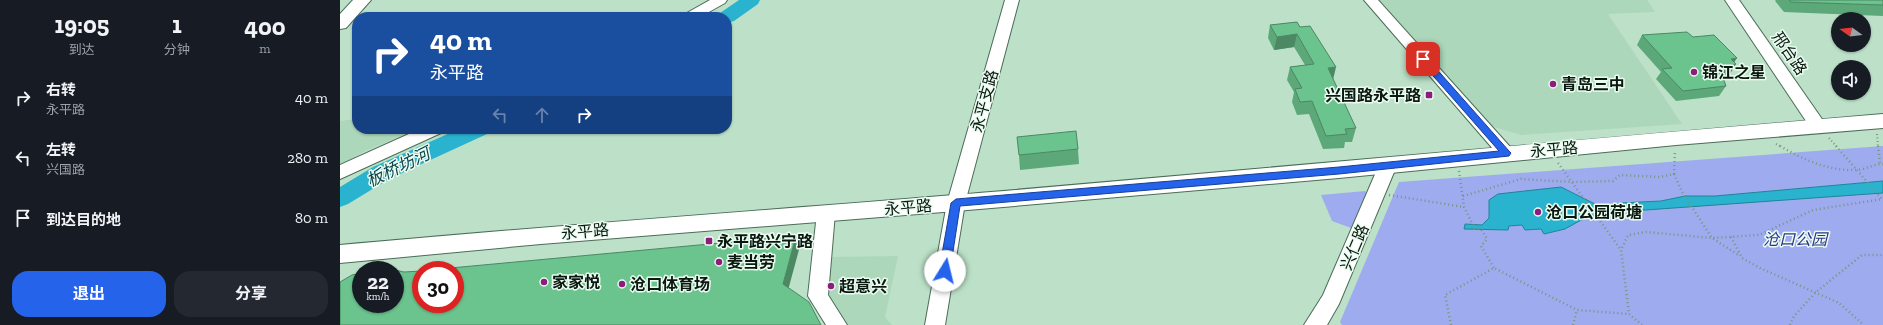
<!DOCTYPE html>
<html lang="zh">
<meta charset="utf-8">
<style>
body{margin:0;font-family:"Zilla Slab","Noto Sans SC",serif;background:#242831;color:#f1f3f6;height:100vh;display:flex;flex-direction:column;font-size:15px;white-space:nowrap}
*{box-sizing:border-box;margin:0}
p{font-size:13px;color:#9ea1a6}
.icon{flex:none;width:22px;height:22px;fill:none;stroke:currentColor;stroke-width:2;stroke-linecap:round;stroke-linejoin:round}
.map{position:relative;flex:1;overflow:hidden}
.side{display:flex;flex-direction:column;background:#171b24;width:340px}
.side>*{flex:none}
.banner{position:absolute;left:12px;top:12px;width:380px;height:122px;border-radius:16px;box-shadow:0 1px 3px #0004;background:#1a4fa0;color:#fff;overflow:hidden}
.needle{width:26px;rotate:284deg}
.tools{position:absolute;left:1491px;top:12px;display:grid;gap:8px}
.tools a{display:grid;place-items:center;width:40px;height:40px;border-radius:50%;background:#171b24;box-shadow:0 1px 3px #0004;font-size:20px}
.speed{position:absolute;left:12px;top:261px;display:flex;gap:8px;font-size:20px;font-weight:700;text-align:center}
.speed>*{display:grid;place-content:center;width:52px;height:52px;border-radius:50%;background:#171b24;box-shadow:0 1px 3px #0004;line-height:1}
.speed small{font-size:10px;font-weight:400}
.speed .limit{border:6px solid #d22;background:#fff;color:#111}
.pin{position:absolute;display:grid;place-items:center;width:34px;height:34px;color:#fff;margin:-17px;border-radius:8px;box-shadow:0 2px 6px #0006}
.me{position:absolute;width:44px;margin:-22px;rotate:9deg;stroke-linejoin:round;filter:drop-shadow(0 0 3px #0008)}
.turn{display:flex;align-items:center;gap:14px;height:84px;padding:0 12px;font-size:18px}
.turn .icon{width:52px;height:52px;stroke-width:2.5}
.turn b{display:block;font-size:28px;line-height:34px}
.lanes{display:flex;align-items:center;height:38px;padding:0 12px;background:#0003;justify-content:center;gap:20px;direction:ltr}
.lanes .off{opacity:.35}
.eta{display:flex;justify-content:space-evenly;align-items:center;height:68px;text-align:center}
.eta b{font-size:24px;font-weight:700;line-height:28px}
.primary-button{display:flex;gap:8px;margin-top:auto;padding:8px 12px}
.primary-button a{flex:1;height:46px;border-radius:16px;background:#2563eb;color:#fff;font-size:16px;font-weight:700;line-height:46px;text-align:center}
.primary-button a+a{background:#242831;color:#f1f3f6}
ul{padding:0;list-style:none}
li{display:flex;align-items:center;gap:12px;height:60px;padding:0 12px}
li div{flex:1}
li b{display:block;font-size:15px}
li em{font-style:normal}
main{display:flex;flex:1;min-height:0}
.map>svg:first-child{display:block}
</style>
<main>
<section class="side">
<div class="eta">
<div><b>19:05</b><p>到达</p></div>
<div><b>1</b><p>分钟</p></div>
<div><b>400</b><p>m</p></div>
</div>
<ul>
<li><svg class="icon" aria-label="right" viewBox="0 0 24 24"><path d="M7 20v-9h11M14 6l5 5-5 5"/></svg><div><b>右转</b><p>永平路</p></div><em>40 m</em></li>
<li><svg class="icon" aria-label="left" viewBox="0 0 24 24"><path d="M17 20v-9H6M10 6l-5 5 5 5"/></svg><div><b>左转</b><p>兴国路</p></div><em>280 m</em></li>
<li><svg class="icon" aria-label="arrive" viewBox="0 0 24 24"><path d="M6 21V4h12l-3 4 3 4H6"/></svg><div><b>到达目的地</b></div><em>80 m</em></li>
</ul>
<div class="primary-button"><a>退出</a><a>分享</a></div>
</section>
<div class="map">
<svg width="1543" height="325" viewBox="0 0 1543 325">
<rect width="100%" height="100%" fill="#bce1c8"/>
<g fill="#acd7ba">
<polygon points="1036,0 1307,0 1315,12 1268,14 1342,124 1181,135 1144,124"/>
<polygon points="17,119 17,129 78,129 25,151 0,166 0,121"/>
<polygon points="558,256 545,317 552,325 500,325 476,301 489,257"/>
</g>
<g fill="#9eacef">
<polygon points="1543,146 1543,325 1002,325 1000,322 1059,182"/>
<polygon points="1025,191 1027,193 1011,228 992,221 981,195"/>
</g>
<polygon fill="#2ab3cf" stroke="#218496" points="1543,181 1543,193 1264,213 1243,219 1225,229 1204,234 1201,229 1185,230 1182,225 1169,226 1168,230 1124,229 1125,224 1142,225 1149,218 1149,200 1158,194 1221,187 1263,208 1281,203 1321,201 1345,196 1375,196"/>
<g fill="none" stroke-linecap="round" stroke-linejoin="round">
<g fill="#2ab3cf" fill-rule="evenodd">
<polygon points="399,0 420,0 418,4 394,21 387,23 387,17 377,17 380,13"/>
<polygon points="119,129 150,129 147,134 49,179 8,204 0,207 0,187 33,167"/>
</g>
<g stroke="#4b6c57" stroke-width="2">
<g id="minor">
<polygon points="370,0 387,0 385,3 360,17 343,17 345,14"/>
<polygon points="665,0 679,0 625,203 605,325 585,325 607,203"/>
<polygon points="1024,0 1038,0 1172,149 1174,153 1172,157 1166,159 1160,157"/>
<polygon points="1385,0 1399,0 1484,122 1486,126 1484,130 1478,132 1472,130"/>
<polygon points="80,129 103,129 101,133 0,179 0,165"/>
<polygon points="1048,159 1054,161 1057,165 999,304 987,325 964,325 983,295 1039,165 1042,161"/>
<polygon points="486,206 492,208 495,213 488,295 507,325 486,325 468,296 477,213 480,208"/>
</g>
</g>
<g stroke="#4b6c57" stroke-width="2">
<g id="major">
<polygon points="13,0 31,0 6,28 0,29 0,14"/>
<path d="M1543,114v14l-207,17 -337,33 -383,33 -415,33 -201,19v-18c217,-20 434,-35 651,-53 298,-25 595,-54 892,-78z"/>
</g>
</g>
<g stroke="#789481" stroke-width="2" stroke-dasharray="1 2.5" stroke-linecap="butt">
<polyline points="1537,134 1538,147"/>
<polyline points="1489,138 1497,147"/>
<polyline points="1436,144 1442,147"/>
</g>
<g stroke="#789481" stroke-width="2.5" stroke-dasharray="1 3" stroke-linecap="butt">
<path d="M1440,146c24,14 48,25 76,24 9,0 17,-6 27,-6"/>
<polyline points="1496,146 1542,199"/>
<polyline points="1538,146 1540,164"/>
<polyline points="1218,163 1281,250"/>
<polyline points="1119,171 1124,207 1135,229 1141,229 1147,239 1141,246 1154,268"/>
<polyline points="1334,174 1342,192 1372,238 1400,256"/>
<polyline points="1049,195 1124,207"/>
<polyline points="1123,196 1181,179 1232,182 1273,181 1280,175 1320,177 1334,174 1335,151"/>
<polyline points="1391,237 1402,258 1420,268 1499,303 1524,325"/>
<polyline points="1111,325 1105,295 1154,268 1237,310"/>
<polyline points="1233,325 1237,310 1289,314"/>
<polyline points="1302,325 1289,314 1281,250 1288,235 1306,232 1372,238 1419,235 1473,210 1543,199"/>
<polyline points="1450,325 1454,316 1476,292 1522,255 1543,255"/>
</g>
<use href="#minor" fill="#fff" fill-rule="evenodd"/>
<use href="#major" fill="#fff" fill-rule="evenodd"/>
</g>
<g fill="#5ca879">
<polygon points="1436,0 1543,0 1543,16 1444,12 1435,1"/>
<polygon points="957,22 993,80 1016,128 1012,142 1005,142 1004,148 983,149 969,114 957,115 952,102 954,92 947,80 950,67 965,65 954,47 934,50 928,38 930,25"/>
<polygon points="1302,35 1353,37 1397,58 1394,62 1390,74 1383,76 1386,86 1379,96 1336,101 1316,79 1321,72 1297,45"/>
<polygon points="738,149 739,164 680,170 679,155"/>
</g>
<g fill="#4b8863">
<polygon points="957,34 954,47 934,50 937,37"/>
<polygon points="1397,58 1392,65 1396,64 1390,74 1379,77 1391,59"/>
<polygon points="996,67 993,80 988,68"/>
<polygon points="456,236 460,246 447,294 443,284"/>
</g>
<g fill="#6bc38d" stroke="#4b8863">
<polygon points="1449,0 1543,0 1543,5 1451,2"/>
<polygon points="957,22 960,27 970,26 996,67 988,68 1016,128 1005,129 1007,134 986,136 972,101 960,102 955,89 962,88 950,67 974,64 957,34 937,37 930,25"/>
<polygon points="1347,32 1353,37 1374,35 1397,58 1391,59 1396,64 1386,67 1382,75 1386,86 1343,91 1322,69 1332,68 1302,35"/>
<polygon points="736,131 738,149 679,155 677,137"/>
<polygon points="456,236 443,284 469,302 481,325 0,325 0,282 12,275 21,273 21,304 55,304 55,270 64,272 81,271 81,304 115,304 115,270 89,270"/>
<polygon points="45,268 53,270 35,270"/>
</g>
<polygon fill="#2563eb" stroke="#184099" points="1080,57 1086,57 1169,151 1171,153 1169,156 999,174 620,206 610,271 608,274 601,274 599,271 611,203 616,199 999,167 1159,151 1080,61"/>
<g fill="#8e1c7d" stroke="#eafcf0" stroke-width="1.5">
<circle cx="1354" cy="72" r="4"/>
<circle cx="1213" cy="84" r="4"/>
<rect x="1085" y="91" width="8" height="8" rx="2"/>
<circle cx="1198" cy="212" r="4"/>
<rect x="365" y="237" width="8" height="8" rx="2"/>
<circle cx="379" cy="262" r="4"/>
<circle cx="204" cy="282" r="4"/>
<circle cx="282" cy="284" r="4"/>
<circle cx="491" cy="286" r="4"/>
</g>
<g text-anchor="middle" stroke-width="3" stroke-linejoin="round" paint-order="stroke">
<g font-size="16" fill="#0b1810" stroke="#eafcf0">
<text transform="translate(1450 53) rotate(56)" y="6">邢台路</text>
<text transform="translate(644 101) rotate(-75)" y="6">永平支路</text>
<text transform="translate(1214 149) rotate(-5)" y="6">永平路</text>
<text transform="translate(568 207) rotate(-5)" y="6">永平路</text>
<text transform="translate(245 231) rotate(-5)" y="6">永平路</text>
<text transform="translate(1014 247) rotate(-67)" y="6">兴仁路</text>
</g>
<g font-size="16" font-weight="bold" fill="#0b1810" stroke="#eafcf0" text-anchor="start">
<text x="1362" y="78">锦江之星</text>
<text x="1221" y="90">青岛三中</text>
<text x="1081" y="101" text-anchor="end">兴国路永平路</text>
<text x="1206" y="218">沧口公园荷塘</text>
<text x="377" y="247">永平路兴宁路</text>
<text x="387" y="268">麦当劳</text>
<text x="212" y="288">家家悦</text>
<text x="290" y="290">沧口体育场</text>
<text x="499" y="292">超意兴</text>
</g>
<g font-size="16" font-style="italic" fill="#2f328c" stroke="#eafcf0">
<text x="1455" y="245">沧口公园</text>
</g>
<g font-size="17" font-style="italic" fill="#0b4450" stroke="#eafcf0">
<text transform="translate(58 167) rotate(-26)" y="6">板桥坊河</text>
</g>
</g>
</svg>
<div class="tools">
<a><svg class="needle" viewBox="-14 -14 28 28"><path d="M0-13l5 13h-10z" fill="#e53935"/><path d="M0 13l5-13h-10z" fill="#9ea1a6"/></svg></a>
<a><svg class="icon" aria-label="sound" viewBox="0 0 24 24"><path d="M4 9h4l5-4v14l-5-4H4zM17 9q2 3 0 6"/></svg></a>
</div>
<div class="speed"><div>22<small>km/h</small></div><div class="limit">30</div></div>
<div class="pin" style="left:1083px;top:59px;background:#d93025"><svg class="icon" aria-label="arrive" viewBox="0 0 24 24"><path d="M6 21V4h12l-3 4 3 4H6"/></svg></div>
<svg class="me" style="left:605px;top:271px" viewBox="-20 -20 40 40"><circle r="19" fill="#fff"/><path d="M0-13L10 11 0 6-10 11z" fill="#2563eb"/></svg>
<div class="banner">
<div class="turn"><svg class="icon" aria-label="right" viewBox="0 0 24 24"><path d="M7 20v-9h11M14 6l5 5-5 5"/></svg><div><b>40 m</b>永平路</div></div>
<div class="lanes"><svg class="icon off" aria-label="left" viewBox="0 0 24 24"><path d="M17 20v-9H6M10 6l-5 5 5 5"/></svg><svg class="icon off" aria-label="ahead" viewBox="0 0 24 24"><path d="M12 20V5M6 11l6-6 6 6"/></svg><svg class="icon" aria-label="right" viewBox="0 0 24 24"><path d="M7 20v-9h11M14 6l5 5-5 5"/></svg></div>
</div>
</div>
</main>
